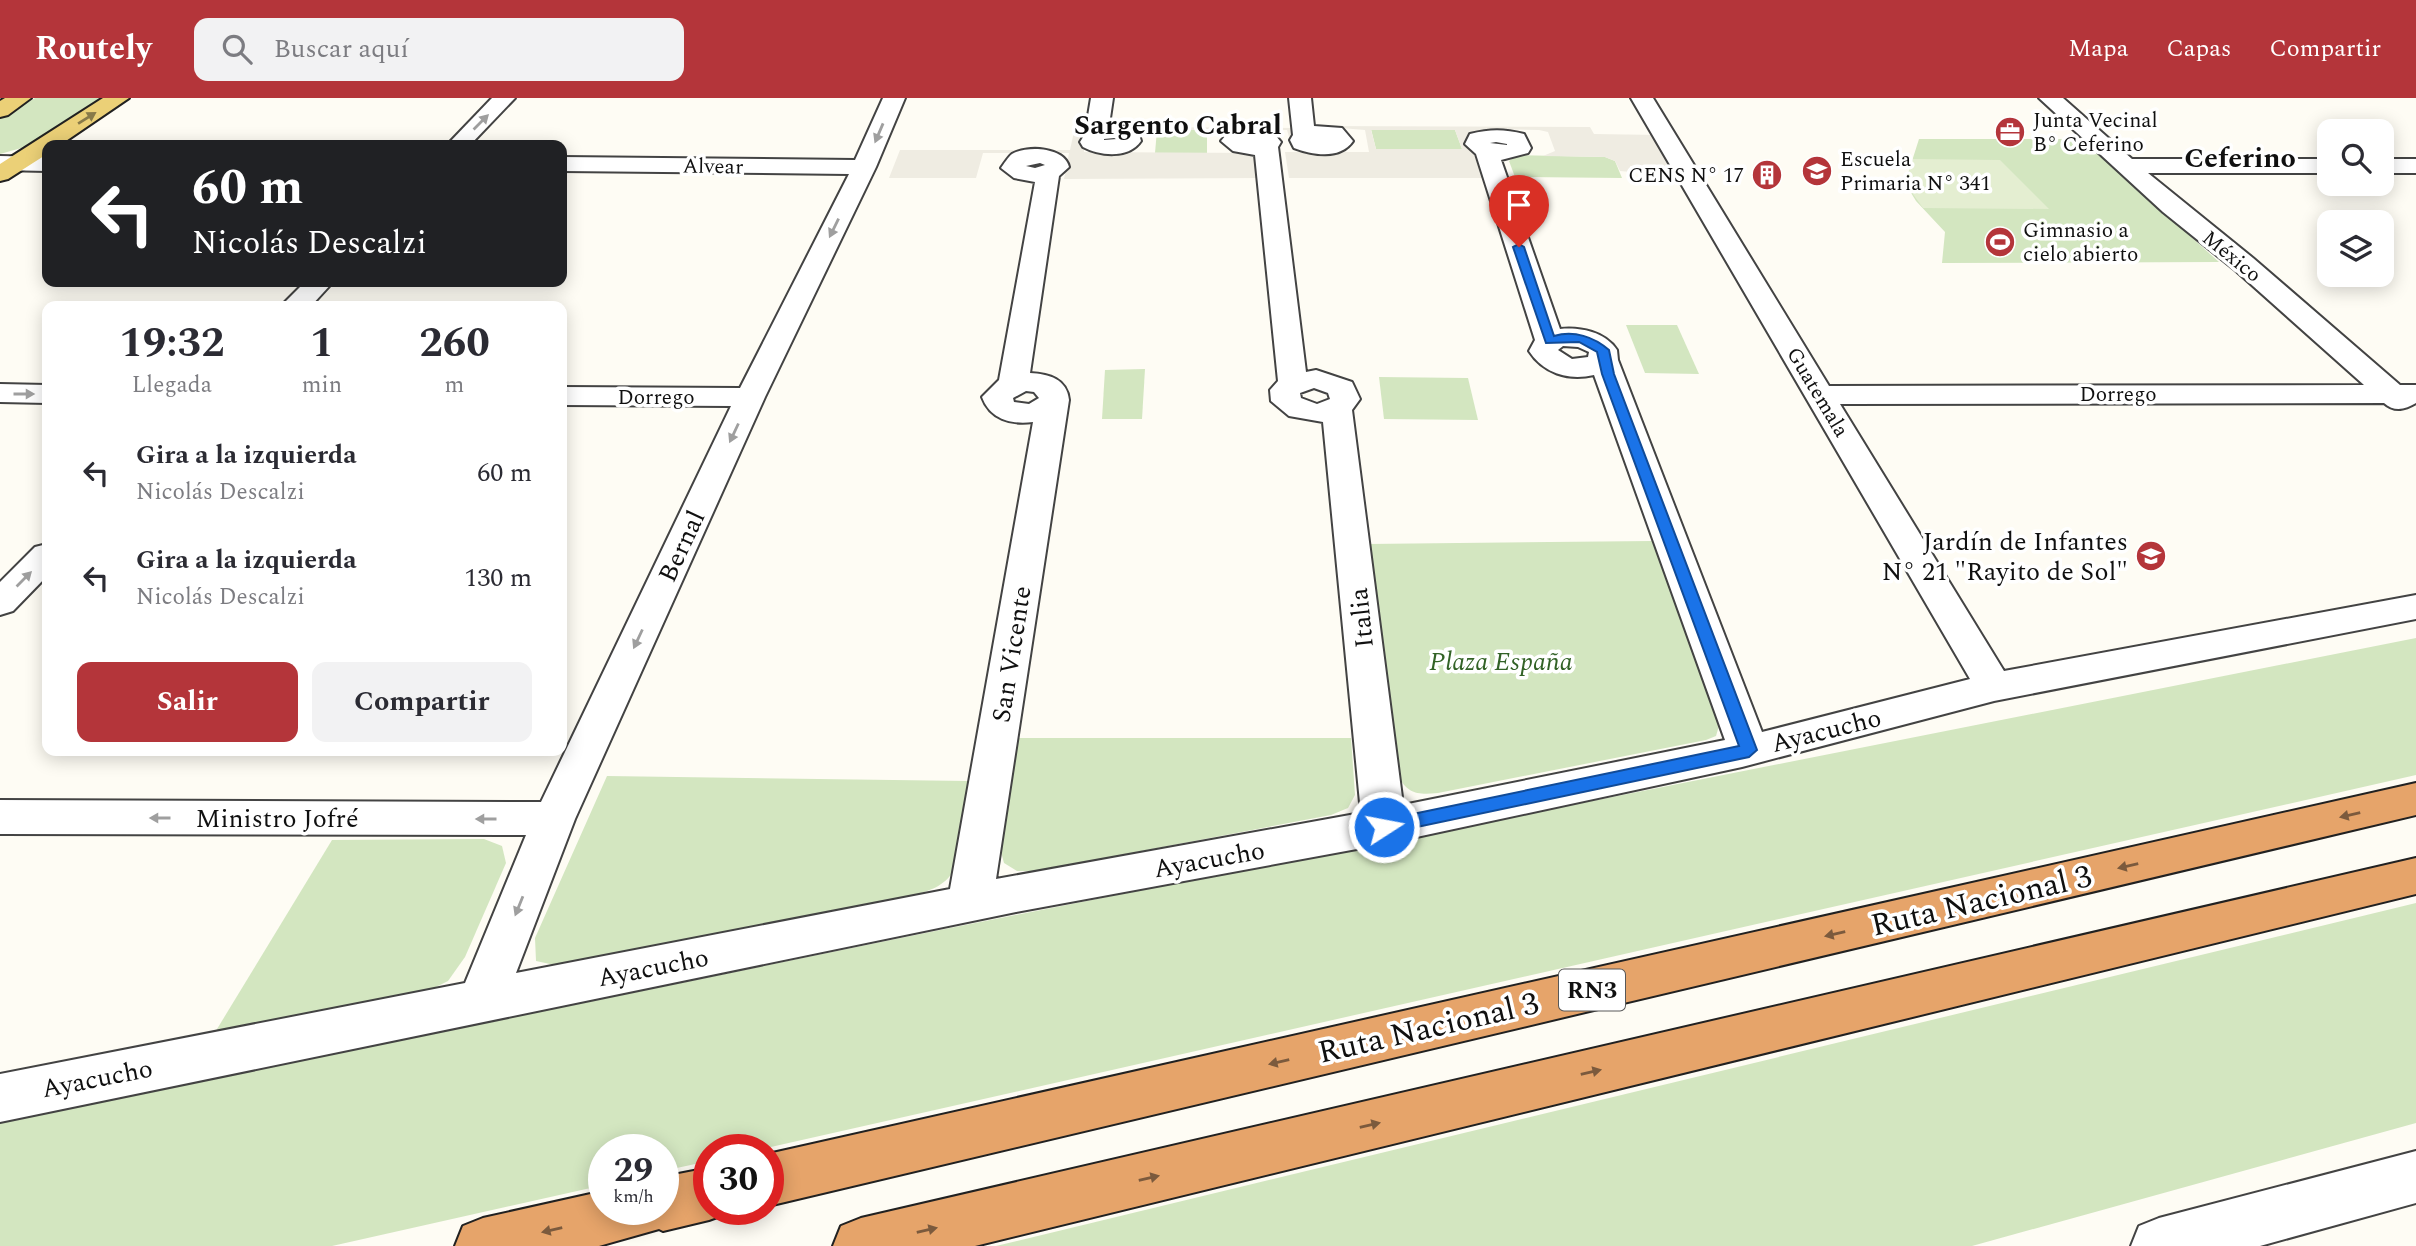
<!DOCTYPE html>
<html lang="es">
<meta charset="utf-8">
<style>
body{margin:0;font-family:Spectral,serif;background:#f2f2f3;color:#2b2b33;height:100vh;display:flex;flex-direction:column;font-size:26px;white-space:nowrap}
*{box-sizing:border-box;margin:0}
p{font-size:23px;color:#7c7c81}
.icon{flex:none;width:38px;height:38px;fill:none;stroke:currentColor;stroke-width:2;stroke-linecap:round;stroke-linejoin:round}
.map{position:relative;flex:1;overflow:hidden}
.details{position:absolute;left:42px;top:203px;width:525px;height:455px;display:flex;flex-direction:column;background:#fff;border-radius:14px;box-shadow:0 4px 18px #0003}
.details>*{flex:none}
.top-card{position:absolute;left:42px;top:42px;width:525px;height:147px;border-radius:14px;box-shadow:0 4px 18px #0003;background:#202124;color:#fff;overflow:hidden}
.controls{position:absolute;left:2317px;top:21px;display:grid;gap:14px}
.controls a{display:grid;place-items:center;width:77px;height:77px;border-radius:14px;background:#fff;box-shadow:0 4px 18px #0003;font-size:35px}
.speed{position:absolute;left:588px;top:1036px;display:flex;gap:14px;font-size:35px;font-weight:700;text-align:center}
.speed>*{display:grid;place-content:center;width:91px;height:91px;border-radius:50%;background:#fff;box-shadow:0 4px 18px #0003;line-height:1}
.speed small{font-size:18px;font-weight:400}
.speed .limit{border:10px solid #d22;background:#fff;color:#111}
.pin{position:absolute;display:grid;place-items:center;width:60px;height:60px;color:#fff;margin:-72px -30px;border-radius:50% 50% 50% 0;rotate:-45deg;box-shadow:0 0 7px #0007}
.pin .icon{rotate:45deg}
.me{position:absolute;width:77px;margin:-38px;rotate:79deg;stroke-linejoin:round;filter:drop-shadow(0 0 5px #0008)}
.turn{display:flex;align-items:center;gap:24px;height:147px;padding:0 35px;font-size:32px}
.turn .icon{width:91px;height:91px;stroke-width:2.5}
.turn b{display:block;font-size:49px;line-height:60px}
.eta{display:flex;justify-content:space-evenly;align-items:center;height:119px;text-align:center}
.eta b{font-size:42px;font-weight:700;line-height:49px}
.cta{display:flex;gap:14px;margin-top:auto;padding:14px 35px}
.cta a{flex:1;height:80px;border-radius:14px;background:#b4353a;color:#fff;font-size:28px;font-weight:700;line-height:80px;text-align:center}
.cta a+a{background:#f2f2f3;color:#2b2b33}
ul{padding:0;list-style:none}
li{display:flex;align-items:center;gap:21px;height:105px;padding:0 35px}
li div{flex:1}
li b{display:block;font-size:26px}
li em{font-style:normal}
header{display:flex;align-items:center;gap:42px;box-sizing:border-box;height:98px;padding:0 35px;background:#b4353a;color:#fff}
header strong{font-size:33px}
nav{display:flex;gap:38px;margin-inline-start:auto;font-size:24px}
.search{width:490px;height:63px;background:#f2f2f3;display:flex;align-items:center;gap:18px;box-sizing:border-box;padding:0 24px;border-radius:14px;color:#7c7c81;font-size:26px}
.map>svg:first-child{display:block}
</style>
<header>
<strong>Routely</strong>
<div class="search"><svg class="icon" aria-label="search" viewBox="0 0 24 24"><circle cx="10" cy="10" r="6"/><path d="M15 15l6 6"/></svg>Buscar aquí</div>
<nav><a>Mapa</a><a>Capas</a><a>Compartir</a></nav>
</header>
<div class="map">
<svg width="2416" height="1148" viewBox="0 0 2416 1148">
<rect width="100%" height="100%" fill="#fefcf4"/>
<g fill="#d3e6c0">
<polygon points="35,0 103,0 25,49 0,56 0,21"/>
<polygon points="1371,31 1455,32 1462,51 1376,51"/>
<polygon points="1157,32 1207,32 1207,56 1155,55"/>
<polygon points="1919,41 2082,41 2219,164 1942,165 1945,134 1916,103 1905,85"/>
<polygon points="1517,57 1605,59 1615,63 1622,80 1515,79 1509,63"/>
<polygon points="1626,227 1677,227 1699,276 1645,275"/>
<polygon points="1145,271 1142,321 1102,321 1105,272"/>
<polygon points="1379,279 1468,280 1478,322 1384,321"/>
<path d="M1652,443l69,178 -5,17 -10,4 -268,53c-20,2 -31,1 -40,-18l-31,-231z"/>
<polygon points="2416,540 2416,677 758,1052 709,1052 709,1063 663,1073 663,1052 604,1052 604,1087 332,1148 0,1148 0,1024 940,832"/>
<polygon points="1018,640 1351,640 1355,697 1348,710 1331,717 1036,773 1017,773 1004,765 1000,750"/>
<path d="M607,678l361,5 -14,89c-10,17 -24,20 -42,26l-348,71 -28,-6 -1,-23z"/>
<polygon points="484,741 502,748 506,765 465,859 448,883 420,897 214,936 332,742"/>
<polygon points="2416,805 2416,1025 1972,1148 996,1148"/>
</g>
<polygon fill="#e4eed1" points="1913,61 2000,62 2049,111 1923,110 1905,85"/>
<g fill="#efece2" fill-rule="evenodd">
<path d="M1317,28l273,1 4,7 65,1 19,32 -48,-1 1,6 -11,-1 -5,-10 -10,-4 -62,-1 12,-5 -7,-19 -9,-2 -42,-1v4l-28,9 14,36h-194l-4,-26h17l-11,-9 -4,-13h-165l-9,-3 183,1 29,24h44l-4,-22zM1371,32h84l7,19h-86z"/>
<polygon points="1075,29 1087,29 1084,54 1256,55 1262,80 1064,81 1069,55 983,55 976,80 889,80 900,52 1070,52"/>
</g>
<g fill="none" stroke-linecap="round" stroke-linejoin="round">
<g stroke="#434343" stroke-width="4">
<g id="minor">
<polygon points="492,0 515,0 470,47 447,47"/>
<path d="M883,0h22l-29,69 -111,230 -190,422 -59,154 434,-84 83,-467c-22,3 -43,-3 -51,-25l17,-17 36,-198 -21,-4 -13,-10c3,-4 7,-11 11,-14 15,-9 53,-7 57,13l-10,9 -29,197c19,1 37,6 39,27l-73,479 365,-66 -38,-391 -34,-6 -18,-15 -1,-11 8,-9 -23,-226 -22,-4 -12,-10c12,-17 31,-15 50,-11l10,12 -3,5 28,225 10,-2 36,12 8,17 -8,11 51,395 322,-65 -131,-365c-26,6 -51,-2 -65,-24l6,-11 -59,-186 -11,-10 5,-10c20,-5 34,-5 54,0l7,14 -3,5 -27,7 59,169c21,-2 45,3 57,21l1,10 144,372 208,-53 -339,-581h22l176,288 535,-1 -129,-115 -72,-58 -124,-114h24l69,61h197v14h-181l105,85 147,127h16v18c-10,6 -21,10 -32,0l-544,1 164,267 412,-76v24l-422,82 -252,66 -358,77 -368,68 -1016,210v-48l465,-91 61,-148 -526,-1v-34l541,2 190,-396 -169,-1v-18l178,1 109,-214 -287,-3v-14l293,3zM1496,44l11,2v1l-17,-2zM1040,65l5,2 -10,3 -9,-2zM1563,248l15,1 11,5 -1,5 -16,2 -14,-9zM1314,290l14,5 2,6 -13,5 -16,-6 -1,-5zM1026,293l8,1 5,6 -10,6 -15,-2 -1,-4z"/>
<path d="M1091,0h22l-4,27 6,-1 23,7 3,10c-12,18 -41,15 -58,6l-3,-5 5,-8zM1114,40l3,1 -13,1v-1z"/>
<path d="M1289,0h22l3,28 28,2 11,13c-13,19 -40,14 -59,7l-4,-8 3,-5z"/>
<polygon points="0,58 47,59 47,73 0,72"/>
<rect x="2382" y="61" width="34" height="14"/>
<polygon points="305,184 333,184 311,208 281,208"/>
<polygon points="0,286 47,287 47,305 0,304"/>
<polygon points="47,446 47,478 13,513 0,517 0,484 35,449"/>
<polygon points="2416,1053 2416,1105 2260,1148 2131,1148 2139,1128 2159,1120"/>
</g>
</g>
<g stroke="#212121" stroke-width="4">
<g id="major">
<polygon points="5,0 31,0 8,17 0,19 0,3"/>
<polygon points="103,0 129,0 60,47 47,47 47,56 8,81 0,83 0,66"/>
</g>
</g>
<g stroke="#212121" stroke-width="4">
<g id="highway">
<polygon points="2416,685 2416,717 768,1108 768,1056"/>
<polygon points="2416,760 2416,796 975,1148 833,1148 841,1128 861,1120"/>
<polygon points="709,1070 709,1111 730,1111 728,1115 709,1122 663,1133 659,1131 599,1148 455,1148 463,1128 483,1120 604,1093 604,1111 663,1111 663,1079"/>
</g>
</g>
<use href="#minor" fill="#fff" fill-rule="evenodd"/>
<use href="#major" fill="#ebd077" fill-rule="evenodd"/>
<use href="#highway" fill="#e6a46a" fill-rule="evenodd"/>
</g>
<defs><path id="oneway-solid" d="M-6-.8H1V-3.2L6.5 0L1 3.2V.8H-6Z" transform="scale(1.75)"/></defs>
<use fill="#887a49" href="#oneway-solid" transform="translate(87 20) rotate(-32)"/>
<g fill="#9f9f9f">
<use href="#oneway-solid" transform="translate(481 24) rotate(-45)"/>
<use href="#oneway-solid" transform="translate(879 35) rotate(113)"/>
<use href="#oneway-solid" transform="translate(834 130) rotate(116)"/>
<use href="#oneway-solid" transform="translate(24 296)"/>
<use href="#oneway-solid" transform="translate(734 335) rotate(115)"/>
<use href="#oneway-solid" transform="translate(24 481) rotate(-45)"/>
<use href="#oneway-solid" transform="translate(638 541) rotate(115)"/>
<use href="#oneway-solid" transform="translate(160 720) rotate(-180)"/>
<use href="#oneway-solid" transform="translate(486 721) rotate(-180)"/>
<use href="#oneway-solid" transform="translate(519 808) rotate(112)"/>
</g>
<g fill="#7b5a3d">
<use href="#oneway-solid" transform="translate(2350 717) rotate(167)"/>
<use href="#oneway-solid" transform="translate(2128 768) rotate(167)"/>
<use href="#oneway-solid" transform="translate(1835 836) rotate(167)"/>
<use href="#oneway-solid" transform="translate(1279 964) rotate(167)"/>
<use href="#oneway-solid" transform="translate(1591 974) rotate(-13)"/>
<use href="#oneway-solid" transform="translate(1370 1027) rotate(-13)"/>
<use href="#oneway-solid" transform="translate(1149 1080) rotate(-13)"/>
<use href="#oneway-solid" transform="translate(552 1132) rotate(167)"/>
<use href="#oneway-solid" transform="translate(927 1132) rotate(-13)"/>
</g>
<path fill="#1a73e8" stroke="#114b97" stroke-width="2" d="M1519,146l5,3 30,89c20,-6 40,1 55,14l5,24 143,376 -8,7 -365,77 -6,-2 -3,-5 3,-5 6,-2 355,-74 -137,-372 -5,-22 -18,-10 -33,1 -33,-96z"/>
<defs>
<g id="office-disc" transform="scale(1.575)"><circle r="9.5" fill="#b4353a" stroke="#fff"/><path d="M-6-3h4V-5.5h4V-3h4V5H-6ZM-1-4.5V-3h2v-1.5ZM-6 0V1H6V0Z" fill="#fff"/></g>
<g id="school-disc" transform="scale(1.575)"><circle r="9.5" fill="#b4353a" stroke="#fff"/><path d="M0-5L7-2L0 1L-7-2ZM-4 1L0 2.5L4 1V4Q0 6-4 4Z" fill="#fff"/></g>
<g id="building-disc" transform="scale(1.575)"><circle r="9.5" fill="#b4353a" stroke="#fff"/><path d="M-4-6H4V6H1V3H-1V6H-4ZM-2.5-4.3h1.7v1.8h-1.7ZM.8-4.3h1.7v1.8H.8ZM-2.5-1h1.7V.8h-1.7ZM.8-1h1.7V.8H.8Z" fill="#fff"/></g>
<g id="stadium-disc" transform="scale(1.575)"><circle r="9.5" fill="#b4353a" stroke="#fff"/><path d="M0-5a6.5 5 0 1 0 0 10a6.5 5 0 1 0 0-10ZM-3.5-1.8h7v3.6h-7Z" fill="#fff"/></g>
</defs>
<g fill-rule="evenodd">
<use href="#office-disc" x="2010" y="34"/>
<use href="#school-disc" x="1817" y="73"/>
<use href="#building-disc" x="1767" y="77"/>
<use href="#stadium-disc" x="2000" y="144"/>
<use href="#school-disc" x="2151" y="458"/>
</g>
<g text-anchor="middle" stroke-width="7" stroke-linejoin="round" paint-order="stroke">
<g font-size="21" fill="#101010" stroke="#fff" text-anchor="start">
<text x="2033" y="29">Junta Vecinal<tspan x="2033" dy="24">B° Ceferino</tspan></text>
<text x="1840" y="68">Escuela<tspan x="1840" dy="24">Primaria N° 341</tspan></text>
<text x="1744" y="84" text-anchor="end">CENS N° 17</text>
<text x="2023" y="139">Gimnasio a<tspan x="2023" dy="24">cielo abierto</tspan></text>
</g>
<g font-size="21" fill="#101010" stroke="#fff">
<text transform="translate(713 68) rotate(1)" y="7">Alvear</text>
<text transform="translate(2232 158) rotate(39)" y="7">México</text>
<text transform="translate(1818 294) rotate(59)" y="7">Guatemala</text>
<text x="2118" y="303">Dorrego</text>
<text x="656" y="306">Dorrego</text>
</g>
<rect fill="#fff" stroke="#585858" stroke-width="2" x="1559" y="871.5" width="66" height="41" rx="5"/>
<g font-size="24" font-weight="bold" fill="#101010">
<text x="1592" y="900">RN3</text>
</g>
<g font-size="26" fill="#101010" stroke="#fff" text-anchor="end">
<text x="2128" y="452">Jardín de Infantes<tspan x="2128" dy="30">N° 21 "Rayito de Sol"</tspan></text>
</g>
<g font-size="26" fill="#101010" stroke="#fff">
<text transform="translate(681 448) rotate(-65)" y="9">Bernal</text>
<text transform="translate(1361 520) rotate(-96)" y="9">Italia</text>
<text transform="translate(1011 556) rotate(-81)" y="9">San Vicente</text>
<text transform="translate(1826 632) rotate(-14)" y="9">Ayacucho</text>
<text x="277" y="729">Ministro Jofré</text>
<text transform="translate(1209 761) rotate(-10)" y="9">Ayacucho</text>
<text transform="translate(653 869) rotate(-11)" y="9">Ayacucho</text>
<text transform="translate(97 980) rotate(-11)" y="9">Ayacucho</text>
</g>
<g font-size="26" font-style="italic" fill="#326226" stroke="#fff">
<text x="1501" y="572">Plaza España</text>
</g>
<g font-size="28" font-weight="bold" fill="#101010" stroke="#fff">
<text x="1178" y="36">Sargento Cabral</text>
<text x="2240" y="69">Ceferino</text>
</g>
<g font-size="32" fill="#101010" stroke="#fff">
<text transform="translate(1981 802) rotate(-13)" y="11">Ruta Nacional 3</text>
<text transform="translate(1428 929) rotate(-13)" y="11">Ruta Nacional 3</text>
</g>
</g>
</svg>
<div class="controls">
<a><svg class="icon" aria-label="search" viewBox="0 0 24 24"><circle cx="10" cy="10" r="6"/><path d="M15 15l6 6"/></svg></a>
<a><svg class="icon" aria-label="layers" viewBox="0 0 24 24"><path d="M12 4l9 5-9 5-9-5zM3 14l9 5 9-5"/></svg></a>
</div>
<div class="speed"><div>29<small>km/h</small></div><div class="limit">30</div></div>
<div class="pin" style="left:1519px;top:149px;background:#d93025"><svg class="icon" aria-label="arrive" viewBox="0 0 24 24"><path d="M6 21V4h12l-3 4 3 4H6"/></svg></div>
<svg class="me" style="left:1384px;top:729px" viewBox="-20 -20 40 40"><circle r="17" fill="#1a73e8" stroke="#fff" stroke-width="3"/><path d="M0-11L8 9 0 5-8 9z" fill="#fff"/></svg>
<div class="top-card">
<div class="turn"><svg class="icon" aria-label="left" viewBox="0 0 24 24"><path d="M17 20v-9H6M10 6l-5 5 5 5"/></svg><div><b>60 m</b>Nicolás Descalzi</div></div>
</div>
<section class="details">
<div class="eta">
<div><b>19:32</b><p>Llegada</p></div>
<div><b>1</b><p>min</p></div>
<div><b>260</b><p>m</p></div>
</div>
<ul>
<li><svg class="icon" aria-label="left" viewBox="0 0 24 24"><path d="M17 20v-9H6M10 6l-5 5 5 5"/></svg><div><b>Gira a la izquierda</b><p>Nicolás Descalzi</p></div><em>60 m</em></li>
<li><svg class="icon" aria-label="left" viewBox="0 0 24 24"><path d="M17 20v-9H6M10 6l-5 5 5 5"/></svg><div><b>Gira a la izquierda</b><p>Nicolás Descalzi</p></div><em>130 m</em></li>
</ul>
<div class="cta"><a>Salir</a><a>Compartir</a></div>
</section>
</div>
